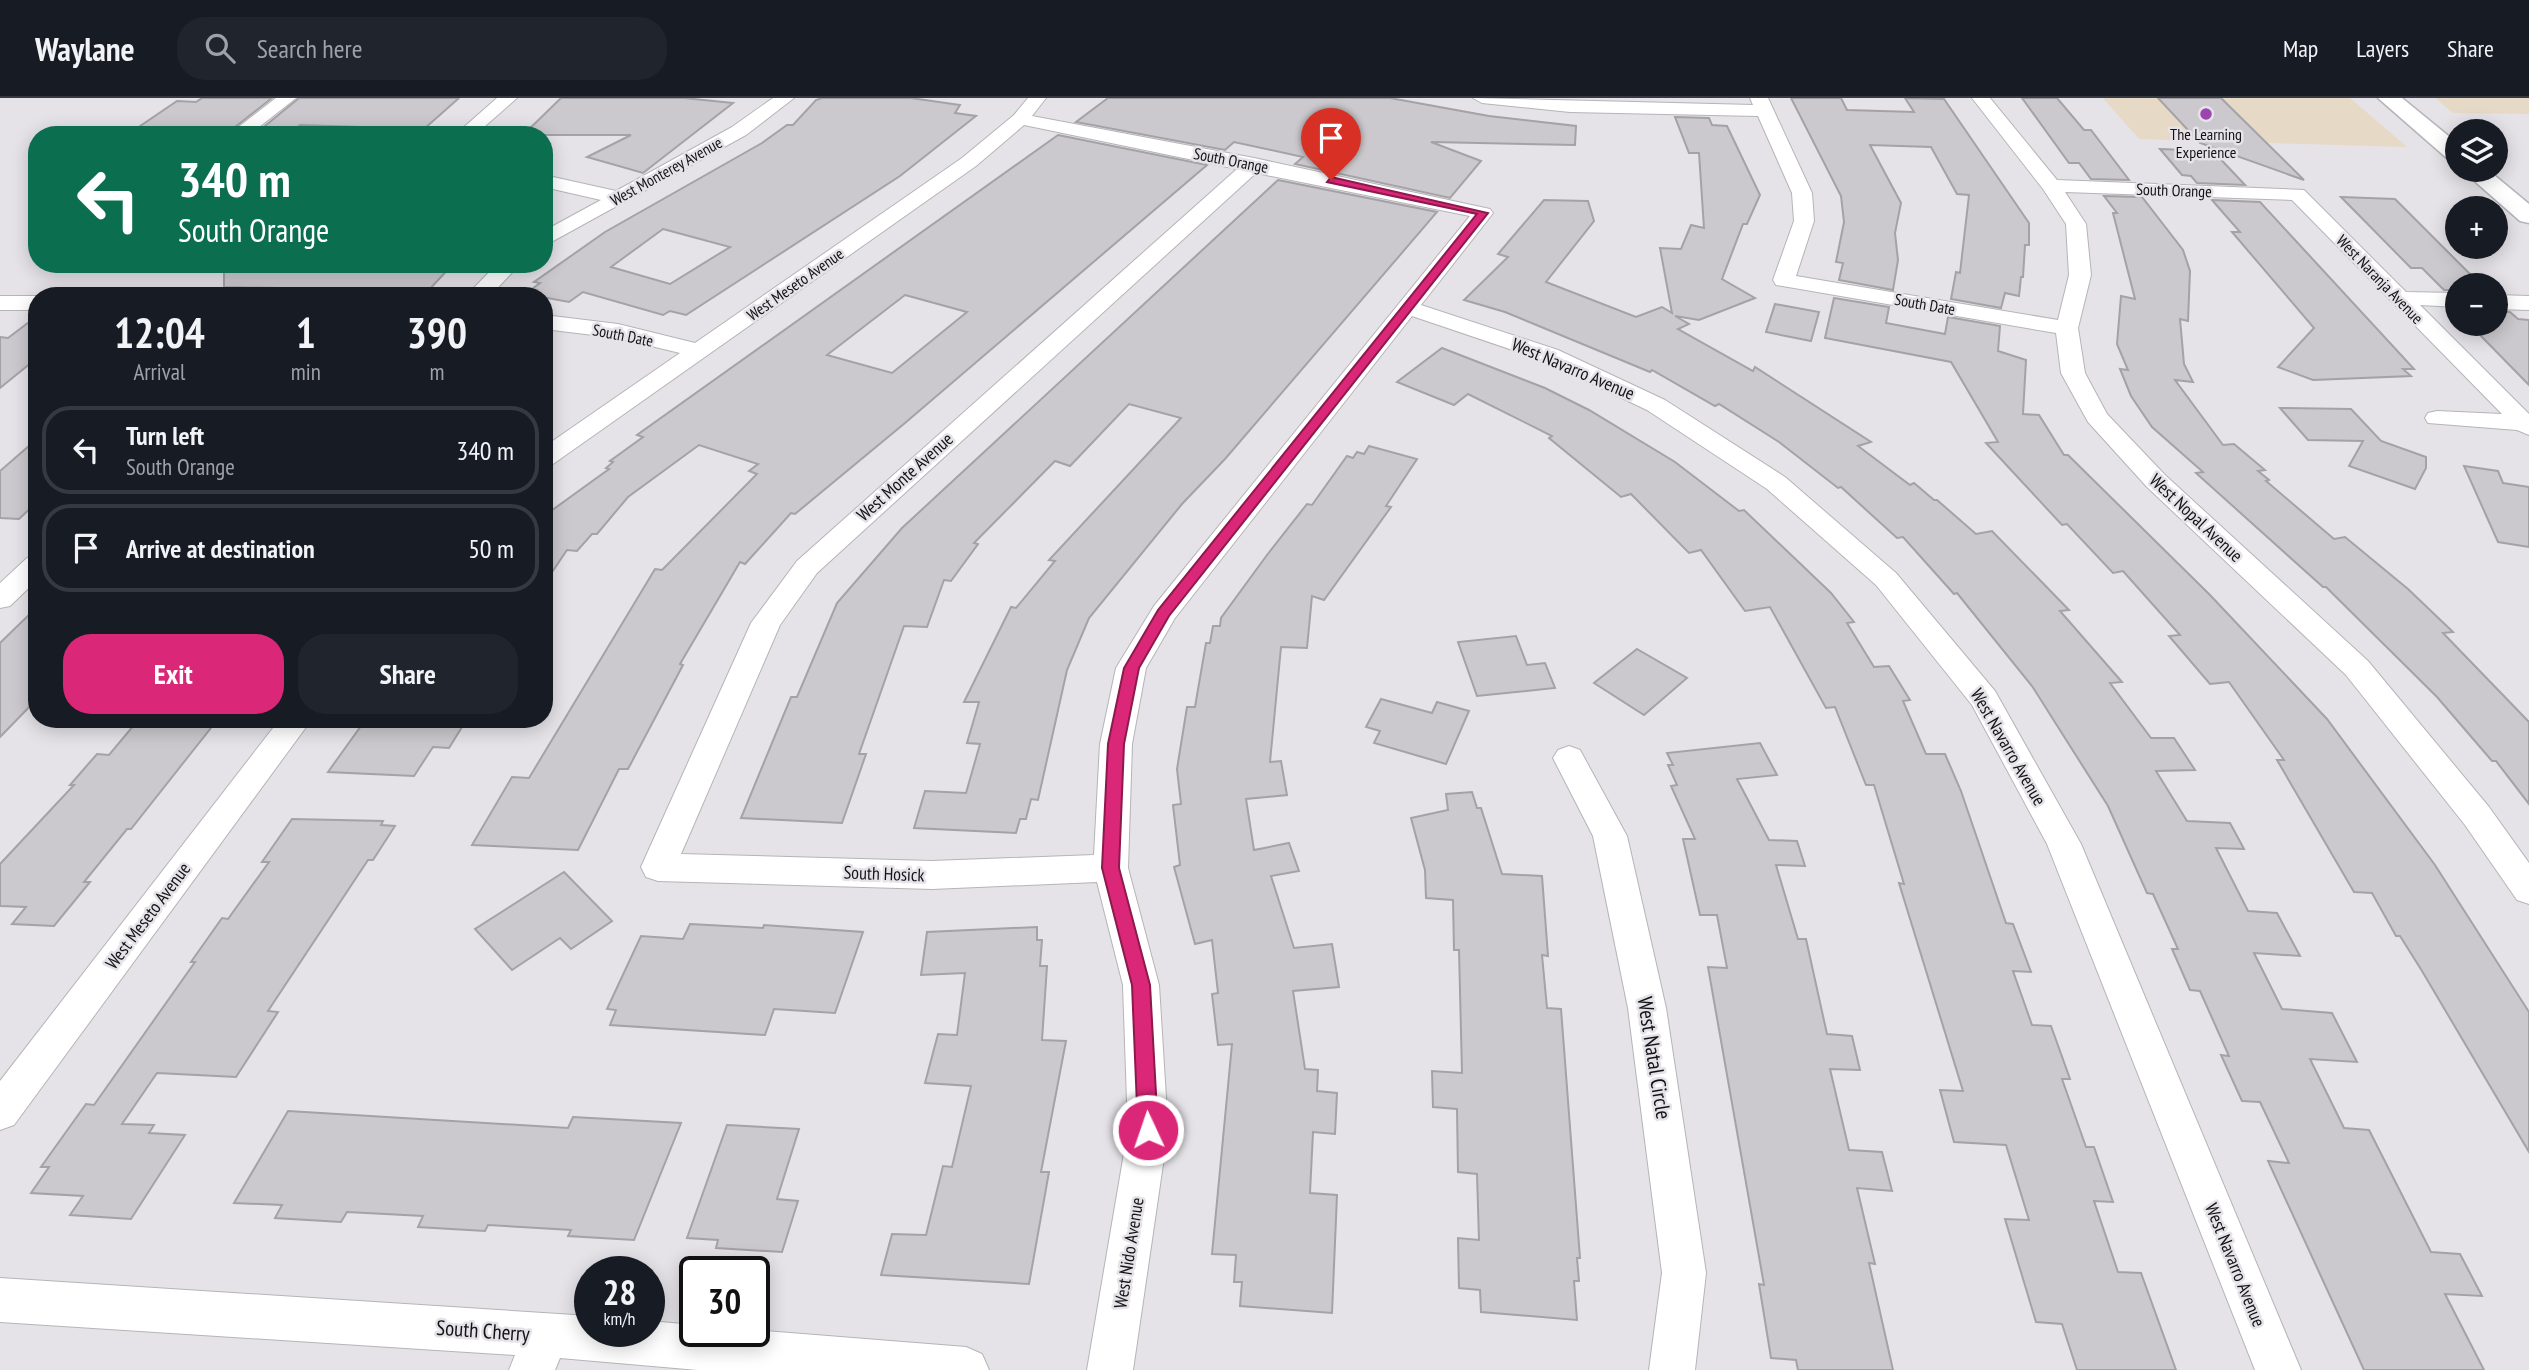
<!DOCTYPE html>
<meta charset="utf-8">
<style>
body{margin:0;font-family:"PT Sans Narrow",sans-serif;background:#20242c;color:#f1f3f6;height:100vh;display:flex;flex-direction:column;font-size:26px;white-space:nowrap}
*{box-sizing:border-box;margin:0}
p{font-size:23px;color:#9ea1a6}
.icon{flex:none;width:38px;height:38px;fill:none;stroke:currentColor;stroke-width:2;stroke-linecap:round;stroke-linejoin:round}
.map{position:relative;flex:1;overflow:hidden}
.panel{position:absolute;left:28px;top:189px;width:525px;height:441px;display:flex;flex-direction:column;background:#171b24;border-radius:28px;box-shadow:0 4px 18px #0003}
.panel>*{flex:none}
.hud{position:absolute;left:28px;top:28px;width:525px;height:147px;border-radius:28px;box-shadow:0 4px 18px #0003;background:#0b6e4f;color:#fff;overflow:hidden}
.controls{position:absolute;left:2445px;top:21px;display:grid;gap:14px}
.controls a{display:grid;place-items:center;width:63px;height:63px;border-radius:50%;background:#171b24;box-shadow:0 4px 18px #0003;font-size:35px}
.speed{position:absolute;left:574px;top:1158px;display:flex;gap:14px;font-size:35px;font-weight:700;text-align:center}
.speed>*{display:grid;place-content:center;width:91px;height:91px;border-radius:50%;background:#171b24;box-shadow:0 4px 18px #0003;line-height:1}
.speed small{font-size:18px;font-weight:400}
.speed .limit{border:4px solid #111;border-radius:10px;background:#fff;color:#111}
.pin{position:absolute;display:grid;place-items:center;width:60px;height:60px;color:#fff;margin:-72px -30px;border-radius:50% 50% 50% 0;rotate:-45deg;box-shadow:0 0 7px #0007}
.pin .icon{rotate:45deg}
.me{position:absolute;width:77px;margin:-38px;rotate:357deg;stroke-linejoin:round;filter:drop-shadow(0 0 5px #0008)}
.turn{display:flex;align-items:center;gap:24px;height:147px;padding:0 35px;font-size:32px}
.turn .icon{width:91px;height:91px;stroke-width:2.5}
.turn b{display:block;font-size:49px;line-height:60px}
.eta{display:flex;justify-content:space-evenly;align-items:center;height:119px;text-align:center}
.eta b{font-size:42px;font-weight:600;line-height:49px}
.action{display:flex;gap:14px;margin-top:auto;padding:14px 35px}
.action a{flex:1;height:80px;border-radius:28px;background:#db2777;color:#fff;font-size:28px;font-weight:600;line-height:80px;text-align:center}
.action a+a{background:#20242c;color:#f1f3f6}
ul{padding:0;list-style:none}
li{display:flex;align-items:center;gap:21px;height:88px;margin:0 14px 10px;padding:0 21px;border:4px solid #363941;border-radius:28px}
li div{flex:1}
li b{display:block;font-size:26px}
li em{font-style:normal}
header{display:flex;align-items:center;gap:42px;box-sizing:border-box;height:98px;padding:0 35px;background:#171b24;border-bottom:2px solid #363941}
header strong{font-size:33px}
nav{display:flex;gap:38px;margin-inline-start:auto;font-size:24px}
.search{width:490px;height:63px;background:#20242c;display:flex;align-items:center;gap:18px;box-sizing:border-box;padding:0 24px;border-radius:28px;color:#9ea1a6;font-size:26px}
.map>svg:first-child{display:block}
</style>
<header>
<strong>Waylane</strong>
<div class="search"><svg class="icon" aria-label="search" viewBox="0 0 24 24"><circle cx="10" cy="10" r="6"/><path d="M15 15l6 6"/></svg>Search here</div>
<nav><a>Map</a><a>Layers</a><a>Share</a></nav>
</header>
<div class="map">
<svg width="2529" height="1272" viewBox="0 0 2529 1272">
<rect width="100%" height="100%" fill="#e5e3e8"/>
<g fill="#e6d9c5">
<polygon points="2103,0 2350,0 2407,49 2139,41"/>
<polygon points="2435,0 2529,0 2529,16 2453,15"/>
</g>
<g fill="#cbc9cd" stroke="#a4a2a6" stroke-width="2" fill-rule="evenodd">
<polygon points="202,0 272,0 225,37 127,37 177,3 196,4"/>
<polygon points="299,0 459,0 424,31 300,27 287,37 254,37"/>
<polygon points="561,0 684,0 733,5 643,75 587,59 631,37 523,37"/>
<path d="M822,0h89l49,7 -5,8 21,3 -76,60 -214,139 -16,-4 -7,4 -80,-23 -14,10 -38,-7 6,-5 -5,-1 8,-6 -6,-1 71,-50 157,-89 25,-18h6l23,-25zM663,131l67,18 -60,37 -59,-17z"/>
<polygon points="1108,0 1390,0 1489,18 1576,28 1575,47 1431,44 1481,63 1450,100 1295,66 1303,59 1234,44 1225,52 1076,24"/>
<polygon points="1791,0 1841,0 1847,12 1914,14 1905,0 1944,1 2029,125 2029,147 2025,147 2023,179 2021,179 2019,198 2005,195 2001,210 1951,201 1956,174 1960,175 1969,97 1957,96 1931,49 1870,47 1901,105 1895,135 1898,162 1893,192 1839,182 1843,165 1836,164 1844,124 1841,98"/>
<polygon points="2022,0 2057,0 2084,32 2091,32 2129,82 2091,81 2079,65 2069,65"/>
<polygon points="2158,0 2221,0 2304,82 2200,45"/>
<polygon points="1675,19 1709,20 1712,27 1727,28 1760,97 1747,126 1743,126 1722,181 1755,200 1699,222 1675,218 1689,226 1678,231 1753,273 1755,269 1871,344 1858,348 1910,387 1914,385 1934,402 1937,402 1976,436 1992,433 2069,512 2060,513 2122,584 2110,585 2151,640 2174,640 2195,672 2156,673 2187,723 2230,725 2244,751 2216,750 2248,813 2277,815 2300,858 2254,855 2282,911 2332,915 2357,964 2310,961 2344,1030 2369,1032 2431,1154 2460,1156 2482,1198 2445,1196 2484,1272 2364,1272 2268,1063 2289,1065 2260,1004 2242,1003 2221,957 2229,958 2200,893 2190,892 2172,851 2178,851 2153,796 2147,795 2108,708 2032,588 1957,495 1954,496 1903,439 1897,440 1841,389 1838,390 1779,344 1719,306 1715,308 1652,272 1650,274 1505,214 1464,202 1508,159 1498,156 1544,102 1588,103 1594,123 1546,184 1636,219 1662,209 1672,215 1660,150 1681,151 1691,127 1704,130 1699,55 1689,55"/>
<path d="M1058,37l149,30 -302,258 -110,91 -4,-1 -46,51 -5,-2 -60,102 3,1 -55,104h-9l-41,81 -106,-5 40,-68 17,1 126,-209 7,1 95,-96 -8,-3 9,-7 -59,-19 -71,52 -31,37h-5l-15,17 -10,-1 -23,34v-68l65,-47 -3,-1 7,-6 -3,-1 33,-24 -6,-2zM905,197l62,17 -75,61 -65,-18z"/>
<polygon points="2160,51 2213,53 2245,87 2197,85 2191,78 2182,77"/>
<polygon points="1278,82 1437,114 1225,361 1182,406 1089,520 1067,572 1038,702 1031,701 1026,721 1020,721 1016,735 914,730 925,693 966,695 980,646 967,645 979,604 964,604 1011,509 1016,510 1055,463 1049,462 1181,320 1129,306 1070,368 1055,363 974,445 978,446 951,483 944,482 927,529 904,528 859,656 866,656 842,725 741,720 791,599 797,599 837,505 902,430"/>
<polygon points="2104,98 2142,99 2183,152 2190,173 2188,223 2180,221 2184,266 2193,284 2175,282 2223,347 2234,346 2265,372 2258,373 2269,382 2266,383 2334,441 2345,439 2408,491 2453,534 2443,535 2529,624 2529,706 2496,663 2492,663 2437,599 2326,489 2323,489 2196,375 2203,374 2152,329 2131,298 2120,271 2128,272 2117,246 2121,198 2135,201 2113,115 2117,115"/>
<polygon points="2341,99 2395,101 2481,187 2457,187 2457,192 2444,192 2422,170 2411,170"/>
<polygon points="2212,102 2260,104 2414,271 2403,271 2411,278 2313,282 2278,269 2314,230 2232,134 2240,134"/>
<polygon points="224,166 453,166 428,193 224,189"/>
<polygon points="1834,200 1889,209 1886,225 1945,236 1948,219 2000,228 1998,253 2026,262 2023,316 2039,317 2064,357 2068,357 2210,497 2327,621 2435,767 2529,914 2529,1054 2422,873 2400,838 2396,838 2372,795 2354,794 2277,662 2284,662 2229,584 2210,586 2169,538 2180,537 2123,473 2113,475 2067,426 2062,427 1986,345 1998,344 1951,264 1825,240"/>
<polygon points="1775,206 1819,214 1811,243 1766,234"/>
<polygon points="2496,214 2510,214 2518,221 2529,222 2529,287 2476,233 2485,233 2477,226 2496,226"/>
<polygon points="37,218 37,260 0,290 0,239 8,240"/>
<polygon points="1442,250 1545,290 1589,312 1675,364 1739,413 1744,412 1831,495 1854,524 1847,525 1874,569 1889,568 1910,602 1903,603 1926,656 1945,656 1961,693 2006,825 2013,826 2031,874 2013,873 2032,927 2051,928 2070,981 2062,981 2086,1049 2094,1049 2113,1104 2094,1103 2118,1174 2141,1175 2176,1272 2077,1272 2062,1226 2036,1224 2005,1121 2029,1122 2006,1047 1954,1044 1940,992 1963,993 1899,785 1904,786 1874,687 1866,687 1835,609 1826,610 1770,509 1745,513 1701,452 1689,455 1631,396 1621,399 1549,340 1552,338 1468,296 1454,307 1397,284"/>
<polygon points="2280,310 2351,311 2381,343 2426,359 2426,370 2415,391 2349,368 2363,343 2308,342"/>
<polygon points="37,341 37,404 19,421 0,420 0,373"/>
<polygon points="1369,348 1417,361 1386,408 1391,409 1324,502 1312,498 1307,550 1281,549 1270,664 1281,663 1287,697 1246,701 1254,752 1289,745 1299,773 1271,778 1294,850 1332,846 1339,889 1293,893 1305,971 1318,972 1317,993 1337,995 1335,1036 1313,1034 1310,1095 1337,1097 1332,1215 1240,1208 1242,1184 1234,1184 1236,1157 1212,1156 1232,946 1218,947 1212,896 1218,895 1212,842 1195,846 1174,769 1180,767 1173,707 1181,706 1177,671 1187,609 1195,609 1206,545 1210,545 1213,528 1220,528 1221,520 1267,457 1307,406 1312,407 1347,358 1353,360 1357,354 1364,356"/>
<polygon points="2464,368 2498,373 2503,385 2529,389 2529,449 2498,444"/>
<polygon points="37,509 37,601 0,639 0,545"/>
<polygon points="1516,538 1527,567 1545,565 1555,590 1477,598 1458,544"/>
<polygon points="1637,551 1687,580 1644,617 1594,585"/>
<polygon points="1381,601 1432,615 1437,604 1469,613 1446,666 1374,645 1380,633 1366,629"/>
<polygon points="139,621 218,621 131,731 127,731 84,784 90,784 54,828 12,826 26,809 0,808 0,766 74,687 70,687 97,656 109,657"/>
<polygon points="366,621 467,621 449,650 433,649 414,678 328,674"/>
<polygon points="1760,645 1777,677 1737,681 1769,742 1797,743 1805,768 1776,767 1798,841 1806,841 1827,936 1852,938 1860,972 1830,971 1849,1052 1882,1054 1892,1093 1857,1090 1875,1166 1869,1165 1893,1272 1798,1272 1796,1262 1771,1260 1759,1186 1764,1187 1708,869 1727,870 1717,817 1700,817 1683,741 1695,741 1671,688 1677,687 1668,667 1673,667 1667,655"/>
<polygon points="1472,694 1477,710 1481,710 1502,776 1542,778 1548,858 1542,857 1547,910 1561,911 1580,1160 1577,1160 1579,1183 1574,1183 1577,1222 1481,1214 1480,1192 1459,1190 1458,1140 1479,1142 1477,1076 1458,1074 1457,1011 1433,1009 1432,973 1462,975 1459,852 1454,852 1453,802 1426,800 1425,772 1411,720 1448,712 1446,696"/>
<polygon points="292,721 383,723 381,727 395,728 373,762 368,762 268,913 278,914 236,979 157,975 122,1026 154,1027 149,1035 185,1037 131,1121 70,1117 83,1098 31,1095 49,1069 41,1069 86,1006 94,1007 195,864 191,864 222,820 228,821 269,764 262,764"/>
<polygon points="564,774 612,823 571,851 560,840 512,872 475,831"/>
<polygon points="690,826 763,830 764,827 863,834 835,915 774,911 765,937 610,927 616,912 607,911 641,838 683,841"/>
<polygon points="1037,829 1037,842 1042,842 1040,868 1047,868 1042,942 1066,943 1041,1074 1049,1074 1029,1186 881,1177 892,1136 926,1137 943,1068 952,1069 971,988 925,985 938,936 957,937 965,875 921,877 927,834"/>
<polygon points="288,1013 568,1030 573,1019 681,1025 634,1142 568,1138 571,1132 488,1127 485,1133 418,1129 423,1118 347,1114 341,1124 275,1120 282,1107 234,1105"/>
<polygon points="727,1027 799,1031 777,1101 798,1103 782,1154 716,1150 718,1142 687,1140"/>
</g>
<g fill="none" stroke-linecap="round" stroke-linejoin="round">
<g stroke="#b5b4b7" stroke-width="2">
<g id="street">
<polygon points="276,0 296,0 249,37 228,37"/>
<polygon points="497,0 517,0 475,37 455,37"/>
<polygon points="773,0 794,0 746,37 544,148 544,133 601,102 544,89 544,77 616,93 732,29"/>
<path d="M1028,0h18l-14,18 222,42 236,51 3,4 -3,4 -69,88 137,45 107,50 120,77 111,96 99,118 86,153 220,526h-46l-208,-526 -75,-139 -96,-120 -109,-96 -120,-79 -105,-50 -130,-44 -237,302 -29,50 -14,76 -4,124 31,117 9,145 -35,240h-46l41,-240 -5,-145 -26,-103 -165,7 -274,-8 -12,-4 -5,-10 110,-244 46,-62 440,-392 -213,-44 -48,41 -423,298 -9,3v-20l136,-94 -62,-15 -74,-9v-14l74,9 77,19 267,-185 52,-43zM1256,75l214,43 -316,390 -38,62 -16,76 -6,111 -162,6 -251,-7 99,-229 37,-52z"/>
<polygon points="1473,0 1753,7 1750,0 1768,0 1812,95 1814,123 1796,178 2058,222 2069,177 2066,126 2043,91 1972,0 1990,0 2057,82 2304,92 2406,194 2457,195 2457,209 2420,207 2529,316 2529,337 2517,332 2428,325 2425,320 2428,315 2437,313 2502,316 2292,102 2065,94 2086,126 2091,177 2078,230 2085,275 2107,316 2165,377 2368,563 2489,709 2529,765 2529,806 2517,802 2465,727 2346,577 2147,389 2088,324 2061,275 2056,235 1776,187 1773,182 1794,123 1792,95 1758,18 1570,14 1482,5"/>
<polygon points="497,166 520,166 490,198 466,198"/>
<polygon points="2496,197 2529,198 2529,212 2496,211"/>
<rect x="0" y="198" width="37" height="14"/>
<polygon points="37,457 37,482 10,508 0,510 0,485 27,460"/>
<polygon points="280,621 312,621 14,1027 0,1032 0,983"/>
<polygon points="1569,648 1580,652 1627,738 1666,910 1706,1175 1695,1272 1649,1272 1662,1175 1628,910 1593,738 1553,660 1558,652"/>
<polygon points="0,1180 590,1218 590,1234 649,1234 649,1223 695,1227 695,1234 754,1232 966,1249 982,1256 989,1272 698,1272 560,1260 555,1272 509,1272 515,1257 0,1224"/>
</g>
</g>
<g stroke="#b5b4b7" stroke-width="3">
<g id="secondary">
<polygon points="2378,0 2402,0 2457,45 2457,64 2449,62"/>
<polygon points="2462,72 2488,72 2529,106 2529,125 2520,123"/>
</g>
</g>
<use href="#street" fill="#fff" fill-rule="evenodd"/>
<use href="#secondary" fill="#fff" fill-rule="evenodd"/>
</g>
<polygon fill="#db2777" stroke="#8e194d" stroke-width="2" points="1331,79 1488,115 1169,518 1139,570 1124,646 1119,770 1150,887 1158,1032 1156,1038 1148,1041 1141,1038 1138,1032 1132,887 1102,770 1108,646 1124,570 1158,512 1477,116 1327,84"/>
<circle fill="#9c44b0" stroke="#e5e3e8" stroke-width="2.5" cx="2206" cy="16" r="7"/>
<g text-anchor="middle" stroke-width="5" stroke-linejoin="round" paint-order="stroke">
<g font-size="16" fill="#131214" stroke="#e5e3e8">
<text x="2206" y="42">The Learning<tspan x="2206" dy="18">Experience</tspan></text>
</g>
<g font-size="16" fill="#131214" stroke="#e5e3e8">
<text transform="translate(1231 62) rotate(11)" y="6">South Orange</text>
<text transform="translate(666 73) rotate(-29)" y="6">West Monterey Avenue</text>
<text transform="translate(2174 92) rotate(2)" y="6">South Orange</text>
<text transform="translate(2380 181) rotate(46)" y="6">West Naranja Avenue</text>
<text transform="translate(795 186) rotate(-35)" y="6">West Meseto Avenue</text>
<text transform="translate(1925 206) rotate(10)" y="6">South Date</text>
<text transform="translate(623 237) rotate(11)" y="6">South Date</text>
</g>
<g font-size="18" fill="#131214" stroke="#e5e3e8">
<text transform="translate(1573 271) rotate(23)" y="6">West Navarro Avenue</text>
<text transform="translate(905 379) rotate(-42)" y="6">West Monte Avenue</text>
<text transform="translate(2196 420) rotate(43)" y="6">West Nopal Avenue</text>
<text transform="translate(2008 649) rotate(60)" y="6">West Navarro Avenue</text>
<text transform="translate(884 776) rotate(2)" y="6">South Hosick</text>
<text transform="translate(148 818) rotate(-53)" y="6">West Meseto Avenue</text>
<text transform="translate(1129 1155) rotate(-81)" y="6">West Nido Avenue</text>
<text transform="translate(2235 1167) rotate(68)" y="6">West Navarro Avenue</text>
</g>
<g font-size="21" fill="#131214" stroke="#e5e3e8">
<text transform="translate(1654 960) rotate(81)" y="7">West Natal Circle</text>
<text transform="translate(483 1233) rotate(4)" y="7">South Cherry</text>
</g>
</g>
</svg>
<div class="controls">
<a><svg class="icon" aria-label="layers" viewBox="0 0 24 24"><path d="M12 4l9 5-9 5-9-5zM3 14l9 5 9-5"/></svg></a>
<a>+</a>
<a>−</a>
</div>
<div class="speed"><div>28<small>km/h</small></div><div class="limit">30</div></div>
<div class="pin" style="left:1331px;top:82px;background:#d93025"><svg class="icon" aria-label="arrive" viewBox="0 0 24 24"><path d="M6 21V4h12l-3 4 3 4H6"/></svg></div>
<svg class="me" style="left:1148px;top:1032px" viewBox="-20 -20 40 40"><circle r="17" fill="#db2777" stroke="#fff" stroke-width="3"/><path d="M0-11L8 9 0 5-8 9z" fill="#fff"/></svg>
<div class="hud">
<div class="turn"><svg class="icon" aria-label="left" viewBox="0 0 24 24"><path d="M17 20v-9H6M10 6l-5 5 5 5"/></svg><div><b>340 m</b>South Orange</div></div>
</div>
<section class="panel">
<div class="eta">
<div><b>12:04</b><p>Arrival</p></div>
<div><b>1</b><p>min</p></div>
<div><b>390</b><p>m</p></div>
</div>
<ul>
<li><svg class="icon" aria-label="left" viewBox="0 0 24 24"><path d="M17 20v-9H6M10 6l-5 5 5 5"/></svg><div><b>Turn left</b><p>South Orange</p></div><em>340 m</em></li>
<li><svg class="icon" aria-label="arrive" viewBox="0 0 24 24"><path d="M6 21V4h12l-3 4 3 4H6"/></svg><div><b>Arrive at destination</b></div><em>50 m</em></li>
</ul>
<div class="action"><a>Exit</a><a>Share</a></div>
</section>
</div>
